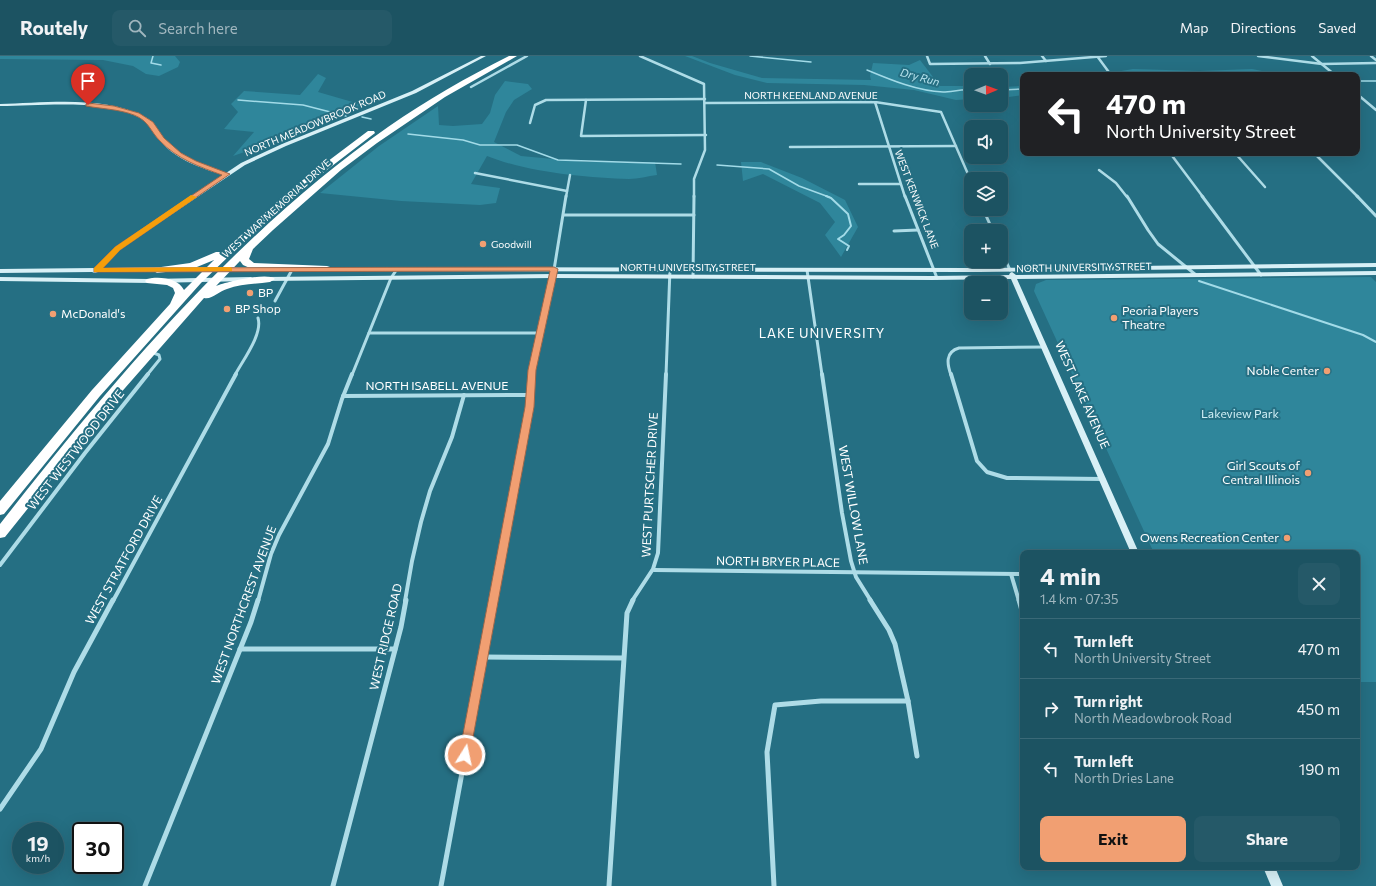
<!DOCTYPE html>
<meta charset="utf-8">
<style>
body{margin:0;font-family:Commissioner,sans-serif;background:#255968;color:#f1f3f6;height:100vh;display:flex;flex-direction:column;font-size:15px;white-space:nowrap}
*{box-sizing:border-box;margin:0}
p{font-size:13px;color:#a0b6be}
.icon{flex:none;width:22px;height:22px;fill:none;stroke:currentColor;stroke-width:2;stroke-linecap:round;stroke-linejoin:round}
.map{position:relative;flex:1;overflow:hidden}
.details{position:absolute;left:1020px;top:494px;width:340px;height:320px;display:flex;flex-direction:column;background:#1c5362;border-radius:8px;box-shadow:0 4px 16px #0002,0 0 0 1px #3a6977}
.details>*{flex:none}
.top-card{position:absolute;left:1020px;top:16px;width:340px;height:84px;border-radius:8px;box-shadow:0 4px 16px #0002,0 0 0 1px #3a6977;background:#202124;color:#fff;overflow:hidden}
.needle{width:26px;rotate:89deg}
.buttons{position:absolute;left:964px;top:12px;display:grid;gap:8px}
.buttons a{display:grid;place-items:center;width:44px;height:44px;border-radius:8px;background:#1c5362;box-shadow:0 4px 16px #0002,0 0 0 1px #3a6977;font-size:20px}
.speed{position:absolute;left:12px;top:766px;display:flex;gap:8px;font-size:20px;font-weight:700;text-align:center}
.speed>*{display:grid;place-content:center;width:52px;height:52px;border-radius:50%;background:#1c5362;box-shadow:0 4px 16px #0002,0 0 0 1px #3a6977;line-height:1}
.speed small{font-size:10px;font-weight:400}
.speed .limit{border:2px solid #111;border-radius:6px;background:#fff;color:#111}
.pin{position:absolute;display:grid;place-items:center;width:34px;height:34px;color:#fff;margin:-41px -17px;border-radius:50% 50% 50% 0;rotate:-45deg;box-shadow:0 0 4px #0007}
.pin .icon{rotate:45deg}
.me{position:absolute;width:44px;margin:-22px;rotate:10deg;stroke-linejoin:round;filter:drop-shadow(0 0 3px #0008)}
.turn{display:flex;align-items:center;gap:14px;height:84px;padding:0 20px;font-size:18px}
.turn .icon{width:52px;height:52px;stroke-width:2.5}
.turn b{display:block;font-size:28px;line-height:34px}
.round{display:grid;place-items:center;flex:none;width:42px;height:42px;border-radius:8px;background:#255968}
.head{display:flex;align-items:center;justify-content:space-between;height:68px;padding:0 20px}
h1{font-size:24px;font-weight:700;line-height:30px}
.primary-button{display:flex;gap:8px;margin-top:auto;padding:8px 20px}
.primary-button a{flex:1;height:46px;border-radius:8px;background:#f19f72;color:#111;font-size:16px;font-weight:700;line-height:46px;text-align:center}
.primary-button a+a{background:#255968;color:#f1f3f6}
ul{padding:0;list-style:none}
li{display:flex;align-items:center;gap:12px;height:60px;padding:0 20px;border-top:1px solid #3a6977}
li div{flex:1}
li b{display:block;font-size:15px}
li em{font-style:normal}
header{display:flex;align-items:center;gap:24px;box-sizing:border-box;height:56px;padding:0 20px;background:#1c5362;border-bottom:1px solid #3a6977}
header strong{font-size:19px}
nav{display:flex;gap:22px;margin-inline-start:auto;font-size:14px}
.search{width:280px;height:36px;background:#255968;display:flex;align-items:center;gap:10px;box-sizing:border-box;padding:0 14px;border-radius:8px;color:#a0b6be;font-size:15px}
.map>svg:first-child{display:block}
</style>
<header>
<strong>Routely</strong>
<div class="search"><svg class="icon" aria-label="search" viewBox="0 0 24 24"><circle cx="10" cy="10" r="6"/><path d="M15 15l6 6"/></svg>Search here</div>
<nav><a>Map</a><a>Directions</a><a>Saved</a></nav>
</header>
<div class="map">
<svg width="1376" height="830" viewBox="0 0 1376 830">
<rect width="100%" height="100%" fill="#256f83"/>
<g fill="#2f869b">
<polygon points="0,0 175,0 180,6 178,11 159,20 146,18 133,10 103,4 0,3"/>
<polygon points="685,0 692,0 710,7 762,22 871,24 870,20 873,7 909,9 920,4 940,30 971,30 971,43 956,44 914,34 864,29 767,27 735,19"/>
<polygon points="1133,13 1199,15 1252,13 1282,19 1098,19"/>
<polygon points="318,18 326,22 318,36 363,49 289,74 270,87 233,100 254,76 224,73 238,56 231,48 244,35 300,39"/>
<path d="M505,25l23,3 4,5 -18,11 -8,12 -12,30 27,14 65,6h69l2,13c-9,1 -19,4 -28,4 -43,-1 -102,-7 -142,-23l-16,28 29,4 -4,15 -16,2 -79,-4 -81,-8 59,-47 59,-40 1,19 14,1 29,-2 8,-11 5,-18z"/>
<polygon points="1023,30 1023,39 1001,42 1001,31"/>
<polygon points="741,106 761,106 802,122 845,144 858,171 841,201 825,179 835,166 820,147 763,118 743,125"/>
<polygon points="1371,221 1376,226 1376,626 1357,626 1357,497 1154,497 1034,235 1036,228 1046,224"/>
</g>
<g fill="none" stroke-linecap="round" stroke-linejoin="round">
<g stroke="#a2dbe8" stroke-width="1.5">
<polyline points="153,0 151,7 161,9"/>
<polyline points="750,0 811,6"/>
<path d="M867,14c24,10 50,21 76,22 9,0 18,-3 28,-2"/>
<polyline points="1357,25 1376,25"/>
<polyline points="1001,34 1023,33"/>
<polyline points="238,44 303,49 346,60"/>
<polyline points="362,61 371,63"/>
<polyline points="408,78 463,84 480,89 517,89 558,104 681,108"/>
<polyline points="717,109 769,113 799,130 829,141"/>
</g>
<g stroke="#a2dbe8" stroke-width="2">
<polyline points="826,140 831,142 848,158 851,170 844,179 838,183 849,190 847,194"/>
<polyline points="1199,225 1363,279 1376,286"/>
</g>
<g stroke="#aedce7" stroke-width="2.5">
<polyline points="640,0 704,28 705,94 694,123 694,141"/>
<polyline points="927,0 930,8 1020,7 1106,0"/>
<polyline points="985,0 990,8"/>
<polyline points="1042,0 1046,5"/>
<polyline points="1097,0 1111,19"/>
<polyline points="1258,0 1322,8 1376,7"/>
<polyline points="1312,0 1335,19"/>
<polyline points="1371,0 1376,4"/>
<polyline points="471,31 527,0"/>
<polyline points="1357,38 1376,54"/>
<polyline points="586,44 581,80 706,79"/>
<polyline points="875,46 905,141"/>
<polyline points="705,47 875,46 941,56 971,125"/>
<polyline points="530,67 535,49 546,44 705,43"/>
<polyline points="790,91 956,90"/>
<polyline points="1170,97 1203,141"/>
<polyline points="1235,97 1265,131"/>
<polyline points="1314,97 1358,141"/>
<polyline points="1099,114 1116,127 1127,141"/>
<polyline points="475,117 567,135"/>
<polyline points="859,128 900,128"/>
<polyline points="566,141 570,119"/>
</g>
<g stroke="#aedce7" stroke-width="3">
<polyline points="905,140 937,222"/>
<polyline points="1127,140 1148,174 1158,188 1196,219"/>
<polyline points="1202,140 1261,219"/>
<polyline points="1357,140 1376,160"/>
<polyline points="983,153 993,175"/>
<polyline points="564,159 694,159"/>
<polyline points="894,175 918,174"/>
<polyline points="1001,194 1010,214"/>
<polyline points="807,214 822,319"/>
<polyline points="693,221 694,140"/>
<polyline points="275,245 293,212"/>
<polyline points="369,277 540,277"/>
<polyline points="147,319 160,303 159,299 151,296"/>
<path d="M235,319c8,-15 28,-41 23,-57"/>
<polyline points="352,319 391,222 397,213"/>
<polyline points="532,319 553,220 566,140"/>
<polyline points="666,319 670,213"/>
<path d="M951,319c-4,-11 -6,-23 8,-27l86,-1"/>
</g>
<g stroke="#aedce7" stroke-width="4">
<polyline points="822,318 842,457 851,505 856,521 871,545"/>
<polyline points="951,318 977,405 987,416 1007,422 1103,423"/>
<polyline points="343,340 531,339"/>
<polyline points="0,509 85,397 148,318"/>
<polyline points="654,514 1023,518"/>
<polyline points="1011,518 1019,545"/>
<polyline points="113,545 236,318"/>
<polyline points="258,545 271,498 279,479 328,388 342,343 352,318"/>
<polyline points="405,545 412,505 421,466 430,435 452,381 464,339"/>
<polyline points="494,545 530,351 532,318"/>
<polyline points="632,545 653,513 658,497 666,318"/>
</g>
<g stroke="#aedce7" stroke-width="5">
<polyline points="870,544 889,574 895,588 908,645 917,700"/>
<polyline points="1019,544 1023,558"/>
<polyline points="240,593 395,593"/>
<polyline points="483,601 623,602"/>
<polyline points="0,753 41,693 74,616 113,544"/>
<polyline points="145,830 251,566 258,544"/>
<polyline points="333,830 401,571 406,544"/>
<polyline points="441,830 494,544"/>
<polyline points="609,830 627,557 633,544"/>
<polyline points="774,830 767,696 775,649 821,645 908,645"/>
</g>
<g fill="#d8f0f6" fill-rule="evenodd">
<path d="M481,0h5l-70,37 -130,53 -41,19 -125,84 -18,19 61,-1 2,1v2l-67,2 -3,1 -3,-1 -92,1v-4l95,-1 21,-21 107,-72c-22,-7 -46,-15 -62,-33 -7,-7 -10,-18 -19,-23 -37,-21 -100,-13 -142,-13v-2c44,-1 105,-9 145,13 10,5 13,15 20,23 16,17 39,25 61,33l15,-10 41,-19 130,-53z"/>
<polygon points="1376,207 1376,211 979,216 321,215 318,213 321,211 979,212"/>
<polygon points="179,211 271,211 274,213 271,215 177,214 177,212"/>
<polygon points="1376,215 1376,219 1017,223 1139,497 1131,497 1011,223 932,224 553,222 265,225 262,223 265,221 553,218 932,220 1009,219 1010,217 1012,216 1016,219"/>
<polygon points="0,221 150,223 251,221 254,223 251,225 150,227 0,225"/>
<polygon points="1263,811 1275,811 1283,830 1271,830"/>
</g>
<g fill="#fff" fill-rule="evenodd">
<path d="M509,0h8l-72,41 -68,46 -36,27 -68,60 -20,19 -4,10 5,4 73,3 3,1 2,2 -2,2 -78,-2 -9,-4 -3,-4 -24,25c10,-4 52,-14 59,-7l-5,3c-14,2 -30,2 -43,7 -8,2 -15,11 -23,9l-86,98 -113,141 -5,1v-14c113,-144 238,-292 388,-397 39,-27 79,-50 121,-71z"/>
<path d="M368,75h6l1,2 -90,69 -84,81 -101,113 -96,118 -4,1v-14l92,-111 78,-86 5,-11 -2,-5 -6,-3 -20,-2 -2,-2 2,-2c12,-3 31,-1 37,11l30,-30 -22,9 -35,4 -5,-3 2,-2 36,-5 26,-11h6l69,-63z"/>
</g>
</g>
<path fill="#f19f72" stroke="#9d674a" d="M88,47l26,3 25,7 14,9 11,16 17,15 15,8 34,13 -110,76 -17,18 451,-1 4,2 -22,101 -2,37 -65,352 -4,2 -4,-2 -2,-4 66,-348 3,-37 22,-99 -456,1v-4l21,-21 107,-72c-22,-8 -45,-16 -62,-34 -10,-10 -11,-20 -26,-26 -16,-6 -32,-6 -48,-9v-2z"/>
<polygon fill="#f59e0b" points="191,139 197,141 120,194 103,212 230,211 232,212 232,215 94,216 94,212 115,191"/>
<g fill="#f19f72" stroke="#256f83" stroke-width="1.5">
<circle cx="483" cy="188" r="4"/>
<circle cx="250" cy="237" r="4"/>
<circle cx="227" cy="253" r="4"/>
<circle cx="53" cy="258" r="4"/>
<circle cx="1114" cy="262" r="4"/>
<circle cx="1327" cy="315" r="4"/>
<circle cx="1308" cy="417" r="4"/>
<circle cx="1287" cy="482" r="4"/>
</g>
<g text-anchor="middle" stroke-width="4" stroke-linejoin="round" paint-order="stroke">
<g font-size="10" fill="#fff" stroke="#256f83">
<text x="811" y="43">NORTH KEENLAND AVENUE</text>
<text transform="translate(315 67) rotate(-23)" y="4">NORTH MEADOWBROOK ROAD</text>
<text transform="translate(917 143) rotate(69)" y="4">WEST KENWICK LANE</text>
<text transform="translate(276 152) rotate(-42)" y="4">WEST WAR MEMORIAL DRIVE</text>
<text x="688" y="215">NORTH UNIVERSITY STREET</text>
<text transform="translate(1084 211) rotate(-1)" y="4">NORTH UNIVERSITY STREET</text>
</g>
<g font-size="10" fill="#fff" stroke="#256f83" text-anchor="start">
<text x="491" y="192">Goodwill</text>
</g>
<g font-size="11" font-style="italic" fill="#b9e5ef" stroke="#256f83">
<text transform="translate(920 21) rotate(15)" y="4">Dry Run</text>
</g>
<g font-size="12" fill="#fff" stroke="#256f83" text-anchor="start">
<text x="258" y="241">BP</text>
<text x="235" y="257">BP Shop</text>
<text x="1122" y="259">Peoria Players<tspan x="1122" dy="14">Theatre</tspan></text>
<text x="61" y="262">McDonald's</text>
<text x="1319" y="319" text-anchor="end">Noble Center</text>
<text x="1300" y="414" text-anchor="end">Girl Scouts of<tspan x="1300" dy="14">Central Illinois</tspan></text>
<text x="1279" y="486" text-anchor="end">Owens Recreation Center</text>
</g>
<g font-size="12" fill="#fff" stroke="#256f83">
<text x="437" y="334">NORTH ISABELL AVENUE</text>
<text transform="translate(1082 339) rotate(66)" y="4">WEST LAKE AVENUE</text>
<text transform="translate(76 394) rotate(-52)" y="4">WEST WESTWOOD DRIVE</text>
<text transform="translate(650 429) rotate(-87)" y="4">WEST PURTSCHER DRIVE</text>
<text transform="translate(853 449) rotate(80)" y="4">WEST WILLOW LANE</text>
<text transform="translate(124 504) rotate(-61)" y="4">WEST STRATFORD DRIVE</text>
<text transform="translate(778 506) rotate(1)" y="4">NORTH BRYER PLACE</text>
<text transform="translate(244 549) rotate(-70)" y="4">WEST NORTHCREST AVENUE</text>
<text transform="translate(386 581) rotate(-77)" y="4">WEST RIDGE ROAD</text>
</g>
<g font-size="12" fill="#d1eff6" stroke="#256f83">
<text x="1240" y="362">Lakeview Park</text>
</g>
<g font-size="13" letter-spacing="1" fill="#fff" stroke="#256f83">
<text x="822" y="282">LAKE UNIVERSITY</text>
</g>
</g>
</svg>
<div class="buttons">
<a><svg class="needle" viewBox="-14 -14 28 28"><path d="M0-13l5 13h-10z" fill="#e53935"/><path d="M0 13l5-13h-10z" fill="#a0b6be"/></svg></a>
<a><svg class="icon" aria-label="sound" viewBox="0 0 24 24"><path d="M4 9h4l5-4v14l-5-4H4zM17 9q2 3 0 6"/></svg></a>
<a><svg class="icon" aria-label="layers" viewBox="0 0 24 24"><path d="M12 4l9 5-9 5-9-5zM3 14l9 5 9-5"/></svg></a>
<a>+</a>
<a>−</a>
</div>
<div class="speed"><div>19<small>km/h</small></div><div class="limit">30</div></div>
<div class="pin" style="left:88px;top:49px;background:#d93025"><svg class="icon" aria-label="arrive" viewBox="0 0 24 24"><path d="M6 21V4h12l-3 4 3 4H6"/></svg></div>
<svg class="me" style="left:465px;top:699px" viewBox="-20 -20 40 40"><circle r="17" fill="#f19f72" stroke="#fff" stroke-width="3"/><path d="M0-11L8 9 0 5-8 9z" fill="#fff"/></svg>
<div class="top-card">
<div class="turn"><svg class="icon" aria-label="left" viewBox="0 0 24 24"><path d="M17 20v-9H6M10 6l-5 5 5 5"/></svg><div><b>470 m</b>North University Street</div></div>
</div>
<section class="details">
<div class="head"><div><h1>4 min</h1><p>1.4 km · 07:35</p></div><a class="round"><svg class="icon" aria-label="close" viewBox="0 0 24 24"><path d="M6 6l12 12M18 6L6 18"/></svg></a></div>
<ul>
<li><svg class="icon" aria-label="left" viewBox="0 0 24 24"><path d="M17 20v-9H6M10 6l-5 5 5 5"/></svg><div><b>Turn left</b><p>North University Street</p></div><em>470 m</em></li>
<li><svg class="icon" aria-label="right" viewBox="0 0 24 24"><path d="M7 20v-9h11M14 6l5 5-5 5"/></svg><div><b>Turn right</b><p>North Meadowbrook Road</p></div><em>450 m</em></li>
<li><svg class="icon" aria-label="left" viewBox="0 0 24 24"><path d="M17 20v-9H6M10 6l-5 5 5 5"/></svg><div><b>Turn left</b><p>North Dries Lane</p></div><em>190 m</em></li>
</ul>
<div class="primary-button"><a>Exit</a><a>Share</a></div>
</section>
</div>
